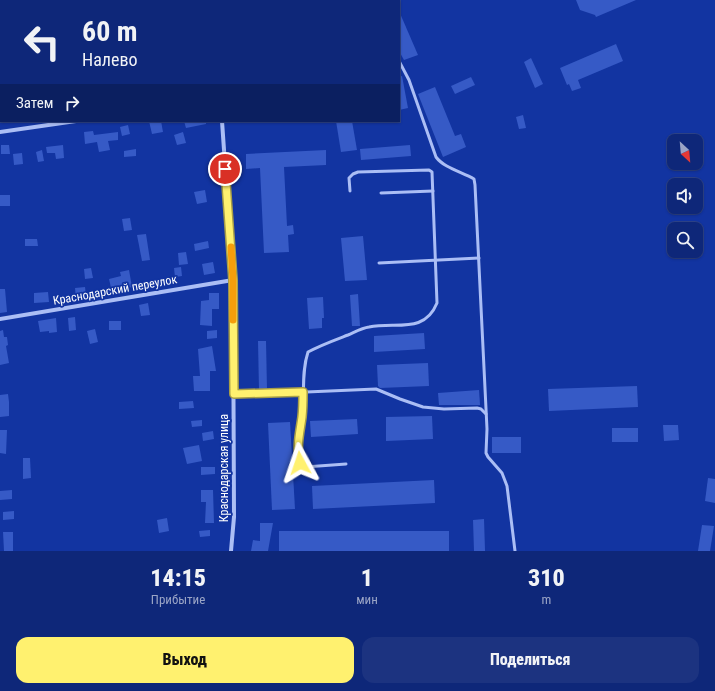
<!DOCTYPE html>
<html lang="ru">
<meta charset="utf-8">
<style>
body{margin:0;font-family:"Roboto Condensed",sans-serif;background:#1c3380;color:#f1f3f6;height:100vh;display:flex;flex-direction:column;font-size:15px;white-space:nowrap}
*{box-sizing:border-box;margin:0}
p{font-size:13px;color:#9ba5c6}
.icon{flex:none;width:22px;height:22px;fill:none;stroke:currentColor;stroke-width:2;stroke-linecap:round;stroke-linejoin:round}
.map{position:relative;height:551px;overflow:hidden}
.panel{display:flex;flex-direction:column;background:#0e2779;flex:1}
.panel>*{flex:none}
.banner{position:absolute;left:0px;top:0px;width:400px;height:122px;box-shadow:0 1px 3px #0004,0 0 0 1px #2e448a;background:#0e2779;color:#f1f3f6;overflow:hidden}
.needle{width:26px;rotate:154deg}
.fabs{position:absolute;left:667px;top:134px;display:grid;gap:8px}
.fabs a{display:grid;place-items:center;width:36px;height:36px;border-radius:8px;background:#0e2779;box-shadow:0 1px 3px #0004,0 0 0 1px #2e448a;font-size:20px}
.pin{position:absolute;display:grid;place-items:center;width:34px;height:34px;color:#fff;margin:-17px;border:2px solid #fff;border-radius:50%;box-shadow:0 1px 4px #0007}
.me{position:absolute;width:44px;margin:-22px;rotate:355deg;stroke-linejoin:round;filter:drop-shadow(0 0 3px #0008)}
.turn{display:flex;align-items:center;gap:14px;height:84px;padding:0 16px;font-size:18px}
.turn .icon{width:52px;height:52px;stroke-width:2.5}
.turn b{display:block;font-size:28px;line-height:34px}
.then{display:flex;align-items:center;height:38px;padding:0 16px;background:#0003;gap:8px;font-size:15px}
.eta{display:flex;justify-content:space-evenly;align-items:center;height:68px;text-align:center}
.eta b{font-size:24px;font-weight:800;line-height:28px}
.primary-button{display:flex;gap:8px;margin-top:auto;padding:8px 16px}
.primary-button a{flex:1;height:46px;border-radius:12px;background:#fff16f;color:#111;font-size:16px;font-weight:800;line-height:46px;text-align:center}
.primary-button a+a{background:#1c3380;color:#f1f3f6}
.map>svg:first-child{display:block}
</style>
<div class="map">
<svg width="715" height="551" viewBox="0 0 715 551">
<rect width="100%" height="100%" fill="#1234a1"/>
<g fill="#365ac6">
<polygon points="576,0 636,0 596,17 595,15 580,10"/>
<polygon points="399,11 418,55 404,60 399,51"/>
<polygon points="616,44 623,61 578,80 581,88 572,91 569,84 567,85 560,68"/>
<polygon points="531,58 543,84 535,88 524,62"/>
<polygon points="402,76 408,108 399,110 399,77"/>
<polygon points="471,77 475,85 455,94 451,86"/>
<polygon points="435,87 455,136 461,134 466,147 443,157 418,94"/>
<polygon points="523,115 526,128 519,129 516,117"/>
<polygon points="149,121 161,121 163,132 152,134"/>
<polygon points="184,121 206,121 206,124 186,128"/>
<polygon points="336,121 352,121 357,150 341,152"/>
<polygon points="128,125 130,134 122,136 120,127"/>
<polygon points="93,131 94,135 118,132 118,140 108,141 110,150 99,152 97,142 85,144 84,132"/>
<polygon points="183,132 186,143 177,145 174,135"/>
<polygon points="1,145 9,145 10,154 1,154"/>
<polygon points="63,145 64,158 56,159 55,153 47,153 46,147"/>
<polygon points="410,145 411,156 361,160 360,149"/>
<polygon points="136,149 136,156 124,157 124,151"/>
<polygon points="42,150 44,161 38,162 36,152"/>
<polygon points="326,150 326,165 284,167 287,226 293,225 294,234 288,235 289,252 264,253 260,168 246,169 246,154"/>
<polygon points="22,153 23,164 14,165 13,154"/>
<polygon points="205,190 207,202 197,204 194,192"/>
<rect x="0" y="195" width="10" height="11"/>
<polygon points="130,218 132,230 124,231 122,219"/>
<polygon points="146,234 150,260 142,261 137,235"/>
<polygon points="363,236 367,280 345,281 341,238"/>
<polygon points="25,239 37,239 38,246 25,246"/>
<polygon points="208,241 209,248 195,251 194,244"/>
<polygon points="186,252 188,264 179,265 178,253"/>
<polygon points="213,262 215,273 204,275 202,264"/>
<polygon points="181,267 182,276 175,277 174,268"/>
<polygon points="91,268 93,278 85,279 84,269"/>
<polygon points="129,270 132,287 112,292 109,279 121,276 120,272"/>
<polygon points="85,287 86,296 76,298 75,288"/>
<polygon points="0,289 5,289 7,312 0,313"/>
<polygon points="48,292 49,302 34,303 34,293"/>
<polygon points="209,293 219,293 219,309 212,309 212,326 200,325 201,301 209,300"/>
<polygon points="358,294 360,326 352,326 350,295"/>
<polygon points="323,297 324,318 322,318 322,328 309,329 307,298"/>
<polygon points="148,303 150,315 141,316 139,305"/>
<polygon points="75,317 76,330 69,331 68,318"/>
<polygon points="56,318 57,332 49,333 49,331 40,332 38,321"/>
<rect x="109" y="321" width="12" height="9"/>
<polygon points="95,329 98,342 90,344 87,331"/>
<polygon points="3,330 4,337 7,337 8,345 6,346 9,363 0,365 0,331"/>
<polygon points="217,330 217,338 207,339 207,331"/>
<polygon points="424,333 425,349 374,352 374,336"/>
<polygon points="258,341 266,341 267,390 259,390"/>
<polygon points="212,346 216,371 210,371 210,391 194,391 193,376 200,376 198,349"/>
<polygon points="428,363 429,386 380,388 378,386 377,365"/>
<polygon points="637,386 638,407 549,411 548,389"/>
<polygon points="479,390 480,405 439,405 438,393"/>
<polygon points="8,394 9,402 9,416 0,417 0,395"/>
<polygon points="193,401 194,408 179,409 179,402"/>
<polygon points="432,416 433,439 386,441 386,417"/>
<polygon points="357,419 358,434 311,437 310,421"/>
<polygon points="202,420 202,426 192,427 191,421"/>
<polygon points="290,422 295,509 272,510 268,423"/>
<polygon points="663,425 678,425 679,440 664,441"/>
<rect x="612" y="428" width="26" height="14"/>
<polygon points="0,430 7,430 6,454 0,453"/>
<polygon points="213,431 214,439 203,441 202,433"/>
<rect x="492" y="437" width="29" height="16"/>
<polygon points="199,445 202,461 187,464 183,448"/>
<polygon points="23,458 30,458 31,478 23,479"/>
<polygon points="201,467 215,467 215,474 201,475"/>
<polygon points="708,478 715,479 715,503 705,501"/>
<polygon points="434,480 435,503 313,509 312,486"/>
<polygon points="12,490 12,499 0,500 0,491"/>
<polygon points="201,490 213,490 214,523 205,523 206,502 201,502"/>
<polygon points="14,511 14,519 3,520 3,512"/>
<polygon points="167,518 169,531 159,533 157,520"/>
<polygon points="484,519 485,551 474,551 473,520"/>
<polygon points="260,523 273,523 268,551 251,551 253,540 260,541"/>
<polygon points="702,525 714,526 710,551 698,551"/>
<polygon points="210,530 210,536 200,537 199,531"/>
<rect x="279" y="531" width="170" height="20"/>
<polygon points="3,532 13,532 13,551 4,551"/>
</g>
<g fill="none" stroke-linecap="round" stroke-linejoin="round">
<g stroke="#abbef5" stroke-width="3">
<path d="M399,61l10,19 27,77c8,11 26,15 38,22l1,6 12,244 -1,24 2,4 14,16 5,13 8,65"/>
<polyline points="0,114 1,114"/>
<polyline points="381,193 433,191"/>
<polyline points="379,263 479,258"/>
<polyline points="234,395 376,389 400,399 423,407 444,409 477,408 481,409 486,414"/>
<path d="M346,464l-41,3c-4,-3 -5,-5 -6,-10 -3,-13 1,-27 3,-40 3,-22 -1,-44 6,-65 13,-7 27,-12 40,-17 7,-3 14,-7 21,-8 26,-6 55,8 68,-24l-5,-131 -3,-2 -71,2 -5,2 -4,4 1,13"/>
</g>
<g stroke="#abbef5" stroke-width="4">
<polyline points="86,0 87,1"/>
<polyline points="222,121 233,280 234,517 231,551"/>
<polyline points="0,132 76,121"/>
<polyline points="0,319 233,280"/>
</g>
</g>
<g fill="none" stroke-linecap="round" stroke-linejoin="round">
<g stroke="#a69d48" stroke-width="10">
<path id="route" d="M225,169l8,111 1,114 69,-2c0,8 0,16 -1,25 -2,15 -6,30 -2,46"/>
</g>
<use href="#route" stroke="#fff16f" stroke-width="7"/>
<polyline stroke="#f59e0b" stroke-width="7" points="231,247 233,280 233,320"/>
</g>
<g text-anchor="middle" stroke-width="3.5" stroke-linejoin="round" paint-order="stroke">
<g font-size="12" fill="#fff" stroke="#1234a1">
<text transform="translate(115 290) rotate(-10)" y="4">Краснодарский переулок</text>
<text transform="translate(224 468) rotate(-90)" y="4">Краснодарская улица</text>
</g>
</g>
</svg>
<div class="fabs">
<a><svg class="needle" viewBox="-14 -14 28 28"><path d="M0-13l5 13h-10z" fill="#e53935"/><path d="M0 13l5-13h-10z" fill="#9ba5c6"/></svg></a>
<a><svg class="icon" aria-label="sound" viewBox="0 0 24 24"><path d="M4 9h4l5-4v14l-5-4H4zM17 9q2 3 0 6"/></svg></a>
<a><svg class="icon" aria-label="search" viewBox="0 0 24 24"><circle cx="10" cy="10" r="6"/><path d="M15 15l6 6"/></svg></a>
</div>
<div class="pin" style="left:225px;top:169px;background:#d93025"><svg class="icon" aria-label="arrive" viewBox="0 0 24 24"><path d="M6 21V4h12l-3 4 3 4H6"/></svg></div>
<svg class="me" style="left:300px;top:463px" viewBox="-20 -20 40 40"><path d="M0-17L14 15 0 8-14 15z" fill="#fff16f" stroke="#fff" stroke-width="4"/></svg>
<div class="banner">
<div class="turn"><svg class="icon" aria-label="left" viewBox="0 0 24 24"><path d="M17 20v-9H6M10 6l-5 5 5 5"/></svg><div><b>60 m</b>Налево</div></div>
<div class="then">Затем<svg class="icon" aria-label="right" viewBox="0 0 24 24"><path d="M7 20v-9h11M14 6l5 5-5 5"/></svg></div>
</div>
</div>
<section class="panel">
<div class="eta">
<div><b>14:15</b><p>Прибытие</p></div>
<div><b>1</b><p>мин</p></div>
<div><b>310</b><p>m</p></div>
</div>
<div class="primary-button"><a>Выход</a><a>Поделиться</a></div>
</section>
